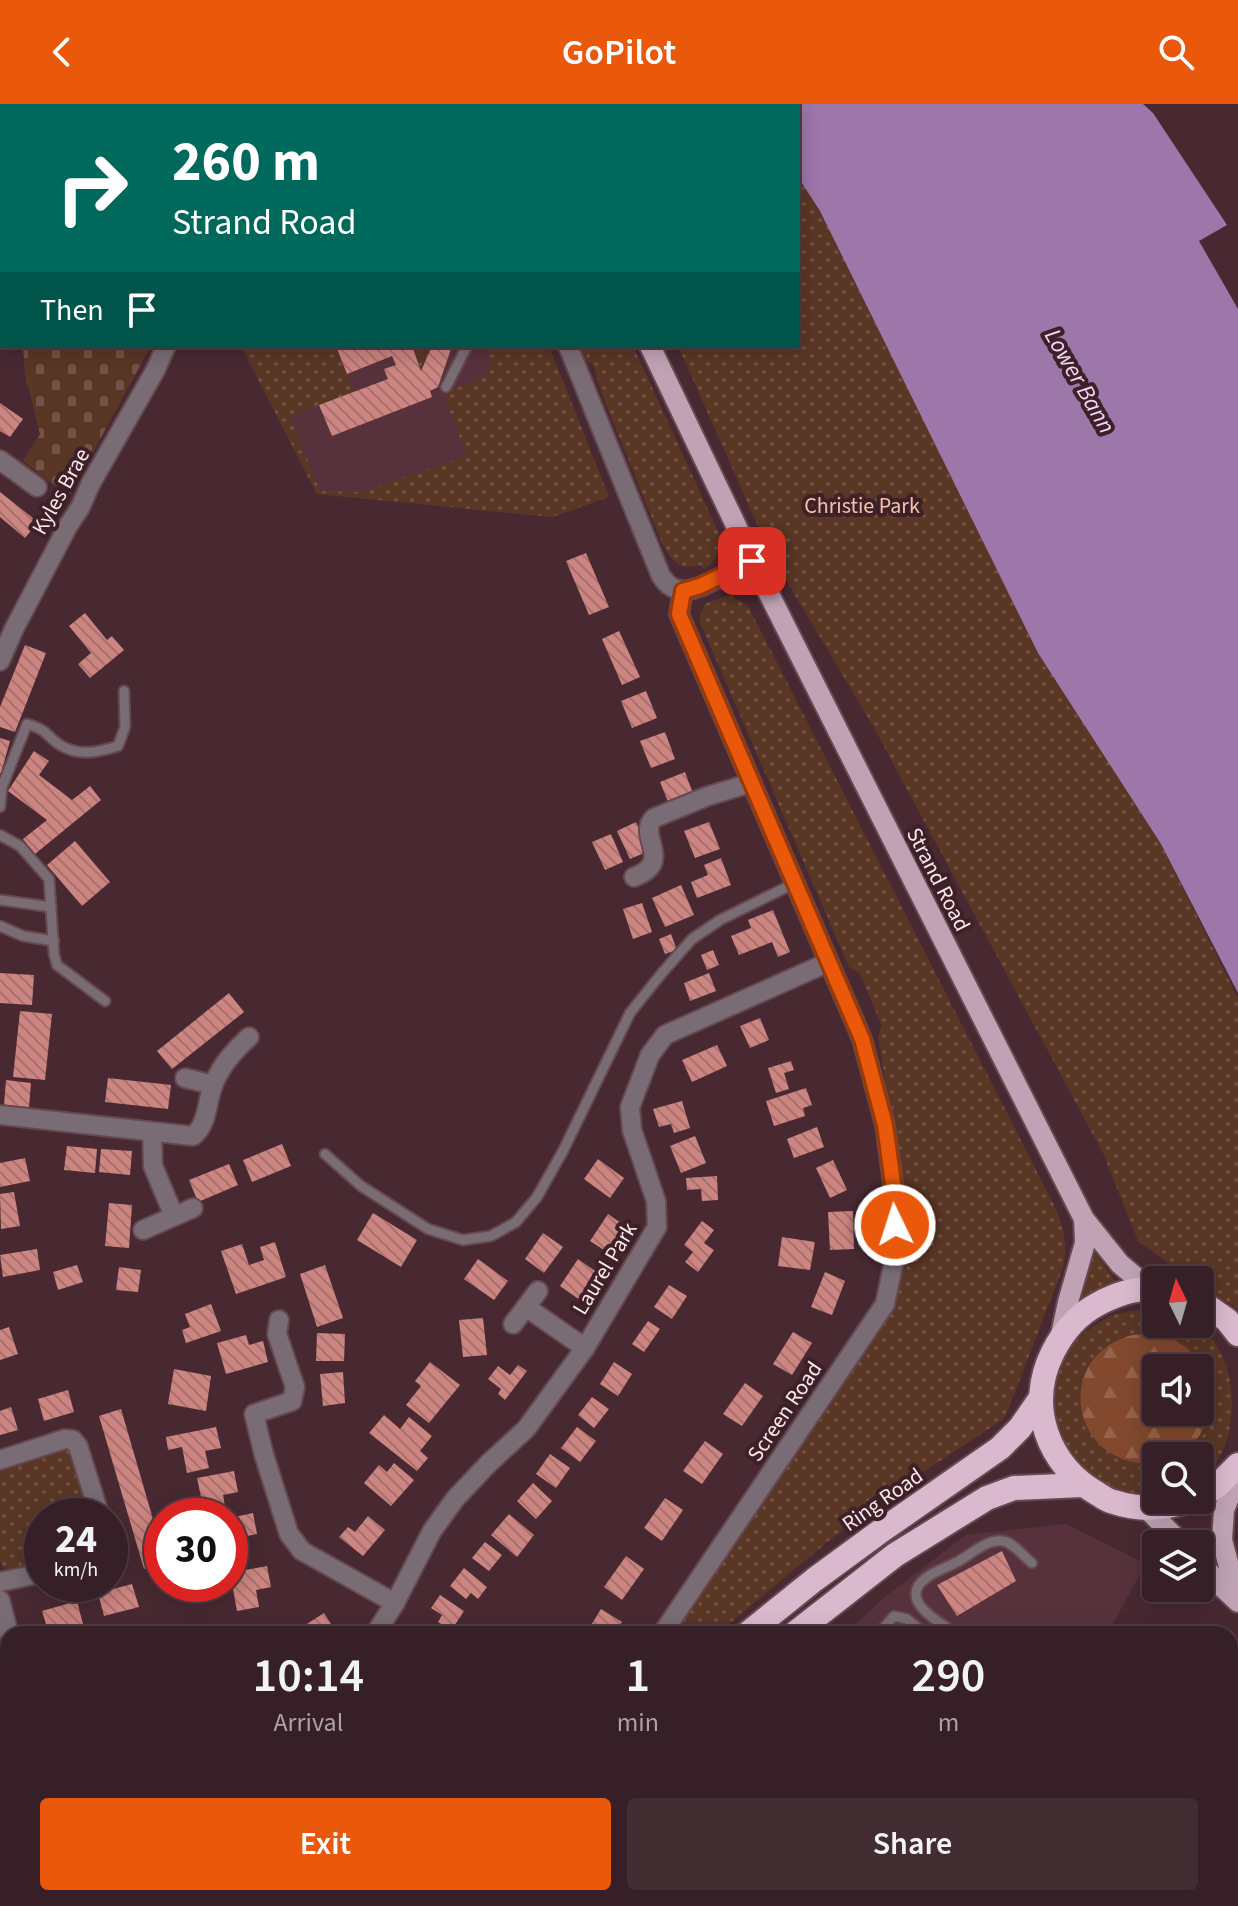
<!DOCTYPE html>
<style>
body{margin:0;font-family:"Source Sans 3",sans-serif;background:#412c32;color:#f1f3f6;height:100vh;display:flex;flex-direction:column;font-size:30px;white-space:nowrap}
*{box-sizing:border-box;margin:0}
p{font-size:26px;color:#aaa2a7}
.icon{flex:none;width:44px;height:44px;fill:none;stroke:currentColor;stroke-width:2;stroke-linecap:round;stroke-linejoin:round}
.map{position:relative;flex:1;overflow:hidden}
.sheet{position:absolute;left:0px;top:1522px;width:1238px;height:280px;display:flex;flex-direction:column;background:#361f26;border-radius:24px 24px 0 0;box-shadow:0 4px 20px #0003,0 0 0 2px #503d43}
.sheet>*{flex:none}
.hud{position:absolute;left:0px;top:0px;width:800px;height:244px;box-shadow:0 4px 20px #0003,0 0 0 2px #503d43;background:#00695c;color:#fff;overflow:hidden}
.needle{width:52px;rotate:355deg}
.buttons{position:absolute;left:1142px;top:1162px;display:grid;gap:16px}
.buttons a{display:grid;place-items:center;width:72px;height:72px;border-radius:8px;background:#361f26;box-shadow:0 4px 20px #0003,0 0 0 2px #503d43;font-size:40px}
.speed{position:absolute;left:24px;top:1394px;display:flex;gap:16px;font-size:40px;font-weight:700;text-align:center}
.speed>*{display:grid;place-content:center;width:104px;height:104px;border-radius:50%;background:#361f26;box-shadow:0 4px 20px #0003,0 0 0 2px #503d43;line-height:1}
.speed small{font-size:20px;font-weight:400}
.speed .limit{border:12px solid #d22;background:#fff;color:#111}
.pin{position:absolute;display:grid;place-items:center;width:68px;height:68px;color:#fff;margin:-34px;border-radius:16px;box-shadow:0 4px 12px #0006}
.me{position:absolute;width:88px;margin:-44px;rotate:356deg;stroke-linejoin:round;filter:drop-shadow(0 0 6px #0008)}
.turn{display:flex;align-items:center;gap:28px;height:168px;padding:0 40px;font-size:36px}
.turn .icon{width:104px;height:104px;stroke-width:2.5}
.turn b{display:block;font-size:56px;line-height:68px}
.then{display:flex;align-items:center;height:76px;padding:0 40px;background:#0003;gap:16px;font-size:30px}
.eta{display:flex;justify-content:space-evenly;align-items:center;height:136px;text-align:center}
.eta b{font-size:48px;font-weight:600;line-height:56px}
.button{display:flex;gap:16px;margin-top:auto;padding:16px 40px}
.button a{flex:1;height:92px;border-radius:8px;background:#ea580c;color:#fff;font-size:32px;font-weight:600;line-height:92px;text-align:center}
.button a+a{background:#412c32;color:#f1f3f6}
header{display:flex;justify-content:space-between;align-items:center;height:104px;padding:0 40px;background:#ea580c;color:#fff;font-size:36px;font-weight:600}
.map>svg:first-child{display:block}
</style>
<header><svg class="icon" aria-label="back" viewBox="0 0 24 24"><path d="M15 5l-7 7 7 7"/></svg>GoPilot<svg class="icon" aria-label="search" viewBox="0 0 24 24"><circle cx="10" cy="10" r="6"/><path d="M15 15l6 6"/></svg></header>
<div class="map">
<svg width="1238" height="1802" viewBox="0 0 1238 1802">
<defs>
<pattern id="green-dots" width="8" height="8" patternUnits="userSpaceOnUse" patternTransform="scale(2)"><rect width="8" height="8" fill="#5a3625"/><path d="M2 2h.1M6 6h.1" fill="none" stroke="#735345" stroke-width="1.8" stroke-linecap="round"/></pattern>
<pattern id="forest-firs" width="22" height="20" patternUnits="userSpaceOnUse" patternTransform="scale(2)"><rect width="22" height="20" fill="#82492e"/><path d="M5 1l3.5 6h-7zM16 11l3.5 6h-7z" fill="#95634c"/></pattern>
<pattern id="cemetery-stones" width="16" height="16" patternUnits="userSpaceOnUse" patternTransform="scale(2)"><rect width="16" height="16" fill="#5a3625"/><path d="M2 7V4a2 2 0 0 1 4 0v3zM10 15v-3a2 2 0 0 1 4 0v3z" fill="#735345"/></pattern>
<pattern id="building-back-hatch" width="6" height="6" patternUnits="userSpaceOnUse" patternTransform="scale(2)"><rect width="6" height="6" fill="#cc8580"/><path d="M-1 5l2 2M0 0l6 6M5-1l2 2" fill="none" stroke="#a6726f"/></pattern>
</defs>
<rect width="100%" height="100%" fill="#482932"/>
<g fill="#57323d">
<polygon points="241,242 549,242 609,393 552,413 317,390"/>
<polygon points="1066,1420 1146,1460 1107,1530 845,1530 886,1492 966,1431"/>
<polygon points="559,1794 958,1794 953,1802 550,1802"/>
</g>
<g fill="url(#green-dots)" fill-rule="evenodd">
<polygon points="561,0 750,0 751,2 562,2"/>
<polygon points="798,73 820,107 1161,740 1238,894 1238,1204 1200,1182 1200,1176 1191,1176 1138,1137 1103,1049 874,624 770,449 678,242 798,242"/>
<polygon points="241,242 336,242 354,288 290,313 320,387 360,388 467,352 445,295 449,287 484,274 491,258 485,242 549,242 609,393 552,413 317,390"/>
<polygon points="412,242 432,242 421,267"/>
<path d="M577,242h56l89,194c-3,13 -6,22 -18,29l-4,-4c-23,6 -28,-5 -38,-22l-60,-149 -10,-32 -8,1z"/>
<path d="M729,491l18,9 309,605c8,21 12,37 7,59l-57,147 -5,6 -98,64 -72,54 -114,95h-46l69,-99 153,-231 7,-20 5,-39 1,-38 -28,-171 4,-10 -22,-52 -11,-7 -150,-347 5,-16z"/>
<polygon points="1093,1145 1118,1182 1085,1198 1080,1194"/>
<path d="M1140,1206l16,2v12c12,0 26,-3 38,0 7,2 13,11 19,16 25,33 25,91 2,125 -4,5 -10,8 -15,12v-21h-44v39c-19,0 -38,0 -54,-10 -60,-33 -68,-121 -8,-159 5,-3 10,-7 16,-10 9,-3 20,-4 30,-6zM1156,1264h44v44h-44z"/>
<polygon points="60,1342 70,1345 91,1412 42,1412 42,1462 18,1469 7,1467 0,1457 0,1363"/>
<polygon points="347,1794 406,1794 396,1802 333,1802"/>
</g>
<path fill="url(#forest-firs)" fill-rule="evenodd" d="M1151,1230c5,1 12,2 18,4 37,13 52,60 33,93 -5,9 -12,19 -21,23 -7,4 -18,2 -25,2v7c-82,7 -105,-100 -30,-126 7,-3 16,-3 25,-3zM1156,1264h44v44h-44z"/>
<g fill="url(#cemetery-stones)">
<polygon points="39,0 190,0 190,2 40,2"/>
<polygon points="23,242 151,242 70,390 50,378 23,357 40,330 25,270"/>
</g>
<polygon fill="#9d76aa" points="750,0 1143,0 1153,9 1227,121 1199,137 1238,205 1238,889 1161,740 1038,549 820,107 798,73 798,2 751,2"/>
<g fill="url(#building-back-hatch)">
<polygon points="336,242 412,242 421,267 432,242 452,242 438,283 430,287 432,293 332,332 319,301 388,275 384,265 396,261 392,252 347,270"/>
<polygon points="0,299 23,315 10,333 0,327"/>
<polygon points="0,388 38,418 25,434 0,413"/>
<polygon points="586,449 609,503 589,511 566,457"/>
<polygon points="85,509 107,536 112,532 124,546 90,574 78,560 91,549 69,522"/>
<polygon points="619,527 640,573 622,581 602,535"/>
<polygon points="25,541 46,549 15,628 0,623 0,603"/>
<polygon points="646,587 657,614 632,624 621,597"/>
<polygon points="665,628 675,655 651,664 640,637"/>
<polygon points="0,634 10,637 1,669 0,669"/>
<polygon points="34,647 49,657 39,671 72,696 90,682 101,696 35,750 23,735 47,716 8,687"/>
<polygon points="685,668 695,695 671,705 660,678"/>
<polygon points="636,718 649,747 630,755 617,727"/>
<polygon points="709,718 720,745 695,754 684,727"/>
<polygon points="611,730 623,758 605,766 592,738"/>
<polygon points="75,737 110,778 82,802 47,761"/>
<polygon points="721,754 731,781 697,794 691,778 708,771 704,761"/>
<polygon points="681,781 694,811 665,823 652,794"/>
<polygon points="642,799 652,828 633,835 623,805"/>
<polygon points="773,806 790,848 778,853 772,838 739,851 731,832 751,824 748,816"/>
<polygon points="671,830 677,846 665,850 659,835"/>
<polygon points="713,846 719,861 707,866 701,851"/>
<polygon points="0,869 34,871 32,901 0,899"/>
<polygon points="709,869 716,887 690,897 684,879"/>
<polygon points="229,889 244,908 172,965 157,947"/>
<polygon points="20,907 52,910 45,976 13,973"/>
<polygon points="760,914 769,936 750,944 740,922"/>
<polygon points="717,941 727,962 692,978 682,956"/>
<polygon points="791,957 794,966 784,969 789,985 776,989 768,964"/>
<polygon points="108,974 171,981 168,1005 105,998"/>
<polygon points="6,976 31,979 29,1003 4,1001"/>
<polygon points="806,984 812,1001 803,1004 805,1012 774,1022 766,997"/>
<polygon points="682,997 690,1024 674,1029 671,1020 659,1023 653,1005"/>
<polygon points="817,1023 824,1043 794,1054 787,1035"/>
<polygon points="695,1032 706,1059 681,1069 670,1042"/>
<polygon points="282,1040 291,1062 252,1078 243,1056"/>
<polygon points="67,1042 97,1045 95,1069 64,1066"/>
<polygon points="101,1045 132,1047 130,1071 99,1068"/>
<polygon points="25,1054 30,1077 0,1083 0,1059"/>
<polygon points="598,1055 624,1074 610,1094 584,1075"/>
<polygon points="833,1056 847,1086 830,1094 816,1064"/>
<polygon points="229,1060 238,1081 198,1098 189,1076"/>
<polygon points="717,1072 718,1096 702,1097 701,1085 687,1086 686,1074"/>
<polygon points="14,1088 20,1122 1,1125 0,1090"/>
<polygon points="109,1099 132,1101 129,1144 105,1142"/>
<polygon points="853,1107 854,1145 830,1146 828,1108"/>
<polygon points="373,1109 417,1136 401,1163 357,1136"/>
<polygon points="608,1110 628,1124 610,1150 590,1137"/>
<polygon points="702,1117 714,1126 704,1139 714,1146 698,1168 685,1158 693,1148 684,1141"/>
<polygon points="543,1129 563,1143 544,1169 525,1155"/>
<polygon points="782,1133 815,1138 810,1166 778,1162"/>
<polygon points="275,1138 286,1173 236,1190 221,1147 242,1140 249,1161 264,1156 260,1143"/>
<polygon points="37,1145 40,1166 3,1173 0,1151"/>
<polygon points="478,1155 508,1177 494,1196 464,1175"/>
<polygon points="578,1155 598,1169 580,1196 560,1182"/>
<polygon points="77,1161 83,1178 58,1186 53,1168"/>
<polygon points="325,1161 343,1214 317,1223 300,1170"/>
<polygon points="119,1163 141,1166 138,1188 116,1186"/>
<polygon points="825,1168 845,1177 832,1211 811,1203"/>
<polygon points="669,1181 687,1192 672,1215 654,1203"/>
<polygon points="211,1200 221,1227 186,1239 182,1226 190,1223 185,1210"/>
<polygon points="483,1214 487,1251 463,1253 459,1216"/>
<polygon points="648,1217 660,1225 644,1248 632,1240"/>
<polygon points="9,1223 18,1250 0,1256 0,1226"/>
<polygon points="793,1228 812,1239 792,1271 773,1260"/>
<polygon points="317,1229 345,1230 344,1257 316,1257"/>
<polygon points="246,1231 249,1241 263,1237 268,1258 226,1270 217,1239"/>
<polygon points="430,1258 460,1281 429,1319 406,1301 421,1282 415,1277"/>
<polygon points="614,1258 632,1270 618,1292 600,1280"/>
<polygon points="518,1261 527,1267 505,1296 498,1290 501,1285 488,1275 498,1262 510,1271"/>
<polygon points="174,1265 211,1272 206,1307 168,1300"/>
<polygon points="343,1268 345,1299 323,1302 320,1270"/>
<polygon points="745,1279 763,1292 742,1322 723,1310"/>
<polygon points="68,1286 74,1308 44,1317 38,1295"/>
<polygon points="592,1293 609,1305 594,1324 578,1311"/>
<polygon points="11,1303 18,1326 0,1331 0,1307"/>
<polygon points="121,1305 162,1446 162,1460 144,1465 99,1312"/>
<polygon points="384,1311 400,1325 409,1313 432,1332 420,1347 428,1354 417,1367 369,1329"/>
<polygon points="216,1323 221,1344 205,1347 209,1364 187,1369 182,1343 168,1346 166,1333"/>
<polygon points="577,1323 596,1337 580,1358 561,1344"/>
<polygon points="705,1337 723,1350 702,1380 683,1367"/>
<polygon points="550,1350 570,1364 556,1384 536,1370"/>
<polygon points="394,1359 414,1376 391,1402 364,1379 379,1361 387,1368"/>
<polygon points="234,1367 238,1388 223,1391 226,1408 205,1412 197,1374"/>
<polygon points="533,1379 552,1397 536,1415 517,1397"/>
<polygon points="665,1394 683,1406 662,1437 644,1424"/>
<polygon points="253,1409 257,1430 242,1433 245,1451 230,1454 230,1414"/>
<polygon points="509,1410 534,1431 517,1453 491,1431"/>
<polygon points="368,1412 385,1426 363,1452 339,1433 348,1423 355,1428"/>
<polygon points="485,1438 502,1451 489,1467 472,1454"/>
<polygon points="1002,1447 1016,1477 957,1512 937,1481"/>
<polygon points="626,1452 644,1465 622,1496 604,1483"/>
<polygon points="267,1462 271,1483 256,1486 259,1503 237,1507 230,1469"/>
<polygon points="464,1464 487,1483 478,1495 471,1489 466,1495 450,1482"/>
<polygon points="132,1480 139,1503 104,1512 98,1489"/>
<polygon points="440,1491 464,1507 451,1527 438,1518 442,1511 431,1504"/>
<polygon points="77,1497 83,1520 49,1530 42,1507"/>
<polygon points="601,1505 622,1518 614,1530 594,1530 588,1526"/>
<polygon points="324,1509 337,1529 335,1530 291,1530"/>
<polygon points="900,1521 911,1530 893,1530"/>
<polygon points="146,1524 148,1530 127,1530 127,1529"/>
<polygon points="1238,1688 1238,1709 1230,1694"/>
<polygon points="0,1697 8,1700 8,1729 5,1738 0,1737"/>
<polygon points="570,1794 663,1794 656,1802 572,1802 567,1798"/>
</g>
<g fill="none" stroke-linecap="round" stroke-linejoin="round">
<g stroke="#654850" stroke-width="13">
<g id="lane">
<polyline points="32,0 33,2"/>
<polyline points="0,88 2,89"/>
<polyline points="446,283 467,242"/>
<path d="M0,703l2,-20 25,-63c21,6 18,11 33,21 19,12 39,7 58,1l7,-19 -1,-36"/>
<polyline points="0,731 20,742 49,775 54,850 57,861 105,897"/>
<polyline points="0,796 51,803"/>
<polyline points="0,822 23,832 54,837"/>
<polyline points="325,1050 361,1082 428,1125 463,1136 491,1132 516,1118 537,1093 563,1047 630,909 662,869 692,835 720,816 795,779"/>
<polyline points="878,1530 894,1512 907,1515 926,1530"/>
<path d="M958,1530c-17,-10 -62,-34 -32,-56 9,-7 22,-11 33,-17 12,-7 28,-22 44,-20 11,2 20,15 29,22"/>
<polyline points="525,1802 534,1794"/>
<polyline points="957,1802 958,1794"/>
<polyline points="1126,1802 1130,1794"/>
</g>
</g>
<g stroke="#654850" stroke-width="22">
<g id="street">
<polyline points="435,0 436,2"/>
<polyline points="222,2 223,0"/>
<path d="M568,242l93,230c5,7 10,13 20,14 17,3 55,-22 71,-29"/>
<polyline points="0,356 37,383"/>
<polyline points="0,557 14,525 68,422 80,404 91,379 156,265 166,242"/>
<path d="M634,773c41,-15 2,-42 20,-59l54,-22 43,-13"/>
<polyline points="185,974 213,981"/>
<path d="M0,1011l193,21c16,-13 13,-35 21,-53 8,-19 20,-32 35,-46"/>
<polyline points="152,1028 153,1062 174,1112"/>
<polyline points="143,1126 193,1104"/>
<polyline points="526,1203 585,1244"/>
<polyline points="279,1216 277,1230 295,1283 292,1297 254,1310 264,1351 289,1430 302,1447 395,1499"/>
<polyline points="513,1220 538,1187"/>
<polyline points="0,1356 65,1335 73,1336 78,1342 100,1412"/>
<polyline points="0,1478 42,1469"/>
<polyline points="0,1496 9,1530"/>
<polyline points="375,1530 395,1499 432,1427 455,1395 489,1359 526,1325 585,1244 657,1123 656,1097 632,1026 630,1003 650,951 665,931 829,858"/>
<polyline points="662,1530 885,1200 896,1148 895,1094 885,1021 862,935 679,510 683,487"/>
<polyline points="104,1794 134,1802"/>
<polyline points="992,1794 1017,1802"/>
<polyline points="40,1802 41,1794"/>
<polyline points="325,1802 331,1800 341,1794"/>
<polyline points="713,1802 715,1794"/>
<polyline points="796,1802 804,1794"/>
</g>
</g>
<g stroke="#654850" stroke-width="24">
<g id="primary">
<polyline points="539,0 540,2"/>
<polyline points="650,242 766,484 1084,1115 1120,1160 1150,1185"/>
<polyline points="1061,1231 1068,1198 1085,1139 1084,1115"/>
<polyline points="1238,1371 1224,1406 1222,1436 1238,1497"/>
<polyline points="1147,1405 1182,1440"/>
<polyline points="1200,1458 1222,1483 1238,1498"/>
</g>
</g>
<g stroke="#654850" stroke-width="28">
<g id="highway">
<path d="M1156,1186c-20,-3 -41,5 -58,14 -21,11 -35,28 -45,48 -27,53 -6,113 45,142 5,3 10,7 16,8 27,9 52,7 78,-2"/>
<polyline points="1200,1197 1227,1216 1238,1230"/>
<polyline points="1200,1393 1219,1380 1238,1361"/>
<polyline points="747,1530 814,1476 878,1429 1000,1344 1020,1324 1040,1295"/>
<polyline points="794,1530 895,1451 987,1394 1014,1384 1082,1381"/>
<polyline points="426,1802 436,1794"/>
<polyline points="469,1802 478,1794"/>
</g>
</g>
<use href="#lane" stroke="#7a6c75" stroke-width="9"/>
<use href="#street" stroke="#7a6c75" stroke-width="18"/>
<use href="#primary" stroke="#bfa3b5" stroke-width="20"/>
<use href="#highway" stroke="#dab9ce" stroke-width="24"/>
</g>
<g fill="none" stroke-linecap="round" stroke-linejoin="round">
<g stroke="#983908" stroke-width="20">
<polyline id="route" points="752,457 700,482 683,487 679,510 862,935 885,1021 895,1094 895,1121"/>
</g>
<use href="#route" stroke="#ea580c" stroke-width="14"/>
</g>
<g text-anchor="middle" stroke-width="8" stroke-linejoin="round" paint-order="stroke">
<g font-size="22" fill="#fce8ec" stroke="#3d2028">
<text transform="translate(60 387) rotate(-61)" y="8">Kyles Brae</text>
<text transform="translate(939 775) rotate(63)" y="8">Strand Road</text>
<text transform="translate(604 1164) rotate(-59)" y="8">Laurel Park</text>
<text transform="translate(784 1307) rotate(-56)" y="8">Screen Road</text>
<text transform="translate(882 1395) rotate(-35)" y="8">Ring Road</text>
</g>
<g font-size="22" fill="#f7c1a9" stroke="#3d2028">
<text x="862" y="409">Christie Park</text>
</g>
<g font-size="24" font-style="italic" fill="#f1daf9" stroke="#3d2028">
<text transform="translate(1080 277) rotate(60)" y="8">Lower Bann</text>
</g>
</g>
</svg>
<div class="buttons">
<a><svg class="needle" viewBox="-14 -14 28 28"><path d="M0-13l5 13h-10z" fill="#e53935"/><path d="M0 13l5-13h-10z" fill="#aaa2a7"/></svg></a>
<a><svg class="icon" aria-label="sound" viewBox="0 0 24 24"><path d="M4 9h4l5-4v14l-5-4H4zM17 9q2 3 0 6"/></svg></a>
<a><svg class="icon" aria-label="search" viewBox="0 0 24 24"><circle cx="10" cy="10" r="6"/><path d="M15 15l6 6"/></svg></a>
<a><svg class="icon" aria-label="layers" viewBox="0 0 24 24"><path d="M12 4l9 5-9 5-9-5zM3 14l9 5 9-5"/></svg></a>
</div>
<div class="speed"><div>24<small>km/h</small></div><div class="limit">30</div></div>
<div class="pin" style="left:752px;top:457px;background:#d93025"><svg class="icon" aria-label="arrive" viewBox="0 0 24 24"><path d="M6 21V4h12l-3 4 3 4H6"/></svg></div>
<svg class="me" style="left:895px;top:1121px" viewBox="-20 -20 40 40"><circle r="17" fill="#ea580c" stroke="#fff" stroke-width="3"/><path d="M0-11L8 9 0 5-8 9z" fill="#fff"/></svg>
<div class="hud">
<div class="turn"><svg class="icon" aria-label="right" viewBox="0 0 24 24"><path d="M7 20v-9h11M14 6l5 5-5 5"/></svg><div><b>260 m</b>Strand Road</div></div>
<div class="then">Then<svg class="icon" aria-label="arrive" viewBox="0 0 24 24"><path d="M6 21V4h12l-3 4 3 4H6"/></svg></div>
</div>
<section class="sheet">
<div class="eta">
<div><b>10:14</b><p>Arrival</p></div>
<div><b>1</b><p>min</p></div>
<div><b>290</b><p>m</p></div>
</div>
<div class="button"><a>Exit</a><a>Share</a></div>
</section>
</div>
